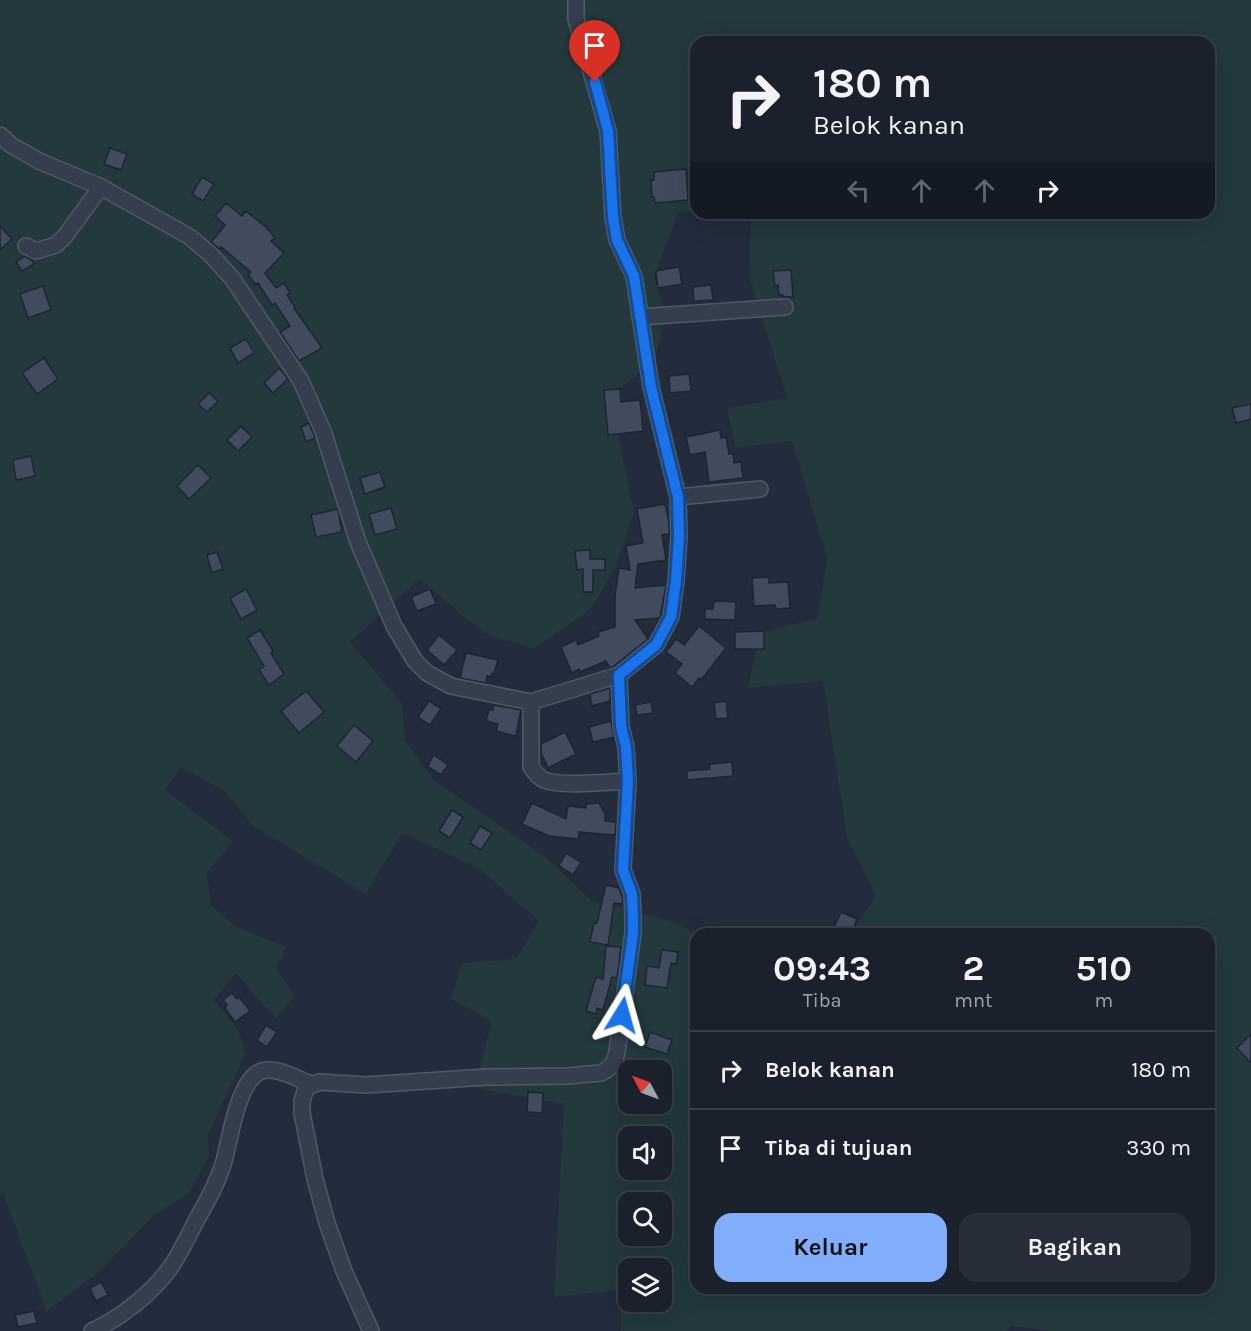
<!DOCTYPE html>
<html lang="id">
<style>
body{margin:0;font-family:Karla,sans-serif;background:#272e39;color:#f1f3f6;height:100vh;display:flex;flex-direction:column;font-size:22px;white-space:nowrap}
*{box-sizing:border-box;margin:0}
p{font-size:20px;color:#9fa3aa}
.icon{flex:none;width:33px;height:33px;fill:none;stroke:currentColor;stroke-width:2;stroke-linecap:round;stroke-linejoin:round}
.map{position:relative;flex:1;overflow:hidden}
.sheet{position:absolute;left:690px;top:928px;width:525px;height:366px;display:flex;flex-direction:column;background:#1a212d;border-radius:18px;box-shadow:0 6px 24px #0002,0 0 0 2px #383e49}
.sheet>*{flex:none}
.top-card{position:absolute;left:690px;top:36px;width:525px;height:183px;border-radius:18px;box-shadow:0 6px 24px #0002,0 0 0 2px #383e49;background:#1a212d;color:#f1f3f6;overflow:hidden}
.needle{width:39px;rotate:311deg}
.tools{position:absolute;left:618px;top:1060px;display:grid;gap:12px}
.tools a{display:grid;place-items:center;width:54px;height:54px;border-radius:12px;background:#1a212d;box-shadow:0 6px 24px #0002,0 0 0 2px #383e49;font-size:30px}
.pin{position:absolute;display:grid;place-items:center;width:51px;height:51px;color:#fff;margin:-62px -26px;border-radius:50% 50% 50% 0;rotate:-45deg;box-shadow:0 0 6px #0007}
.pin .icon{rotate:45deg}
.me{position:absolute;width:66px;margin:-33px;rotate:8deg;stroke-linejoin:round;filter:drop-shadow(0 0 4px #0008)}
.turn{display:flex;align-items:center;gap:21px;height:126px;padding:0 24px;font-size:27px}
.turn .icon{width:78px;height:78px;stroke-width:2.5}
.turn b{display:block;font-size:42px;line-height:51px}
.lanes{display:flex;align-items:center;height:57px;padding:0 24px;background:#0003;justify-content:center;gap:30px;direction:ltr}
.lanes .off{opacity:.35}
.eta{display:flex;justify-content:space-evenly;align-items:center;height:102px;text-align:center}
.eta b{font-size:36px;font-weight:700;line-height:42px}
.primary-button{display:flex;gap:12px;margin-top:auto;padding:12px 24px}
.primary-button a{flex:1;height:69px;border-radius:18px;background:#82adfb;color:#111;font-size:24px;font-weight:700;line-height:69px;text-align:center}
.primary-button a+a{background:#272e39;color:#f1f3f6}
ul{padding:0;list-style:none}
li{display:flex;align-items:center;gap:18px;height:78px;padding:0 24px;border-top:2px solid #383e49}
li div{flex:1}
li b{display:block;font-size:22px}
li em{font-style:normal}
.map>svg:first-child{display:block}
</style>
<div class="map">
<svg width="1251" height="1331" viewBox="0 0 1251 1331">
<rect width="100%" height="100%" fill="#222c3c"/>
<path fill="#23393d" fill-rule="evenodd" d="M0,0h1251v1331h-198l-42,-5 -4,5h-386v-41l-67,7 10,-193 -89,-16 17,-67 -41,-22 11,-36 54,-4 23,-38 -59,-52 -78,-36 -36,61 -113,-68 -27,-34 -45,-25 -16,23 68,51 -26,32 4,32 25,22 50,20 -10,22 19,27 -19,23 -40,-46 -22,27 25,31 6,24 -37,80 1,21 -20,37 -35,22 -55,57 -52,39 -44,-118 -3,2zM696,42h513v171h-458l-2,63 38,122 -60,10 9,40 56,-7 35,117 -9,60 -58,15 -12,55 75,-7 24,156 29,59 -26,38h359v354h-513v-354h4l-32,-14 -76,-19 -48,-45 -110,-76 -29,-39 -3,-37 -52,-62 69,-63 65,54 49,16 57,-39 25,-42 19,-55 -24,-118 45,-34 11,-48 -12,-36 24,-64 18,-2zM628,1071h34v33h-34zM628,1137h34v33h-34zM628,1203h34v33h-34zM628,1269h34v33h-34z"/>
<g fill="#404c5e" stroke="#1d2533" stroke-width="1.5">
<polygon points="110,148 127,154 121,170 104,164"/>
<polygon points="686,169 688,200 655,203 654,197 652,197 651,180 654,180 654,172"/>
<polygon points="202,177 214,184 203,201 192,194"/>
<polygon points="226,203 242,216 246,211 266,227 275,238 271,241 284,253 265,273 276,288 284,283 290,293 287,295 295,307 294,308 322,348 299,361 280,332 290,326 275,303 272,305 258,283 256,285 248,275 251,272 221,247 220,249 211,242 225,225 215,216"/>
<polygon points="0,226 12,239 0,250"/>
<polygon points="25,256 32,260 34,264 22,271 16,262"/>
<polygon points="679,267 682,284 658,288 656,271"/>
<polygon points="791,270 793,297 783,297 783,295 779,295 778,285 775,286 773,271"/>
<polygon points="711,285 713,300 694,301 693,287"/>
<polygon points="43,286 51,310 28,318 20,294"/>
<polygon points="246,339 254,353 238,363 230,348"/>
<polygon points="44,358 58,379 37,394 22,373"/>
<polygon points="279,368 288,379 273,393 264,383"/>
<polygon points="689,374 691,391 670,393 669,376"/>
<polygon points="620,389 621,402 640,400 643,431 608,435 604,390"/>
<polygon points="209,393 218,401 207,412 198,404"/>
<polygon points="1251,404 1251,419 1236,423 1232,408"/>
<polygon points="309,423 315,438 306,442 301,427"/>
<polygon points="241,426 252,437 238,451 227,440"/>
<polygon points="720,430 721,438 726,437 729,454 733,454 734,463 741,462 743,478 709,482 705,452 690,455 686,437"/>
<polygon points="31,456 35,476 16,480 13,460"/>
<polygon points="198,465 211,478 189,499 177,486"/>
<polygon points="380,472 385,487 365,494 360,478"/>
<polygon points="665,504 669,522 669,534 662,535 666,560 638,564 635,588 666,585 660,618 635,620 648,639 614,666 610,668 606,661 580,672 579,669 572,673 561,647 576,640 578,645 599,636 598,632 615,627 615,596 619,568 630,570 626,546 643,543 637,509"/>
<polygon points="391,508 397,529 375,535 369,514"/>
<polygon points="338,509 342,532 316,537 311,515"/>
<polygon points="590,550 590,559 605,559 605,570 593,570 593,592 583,592 583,569 577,570 575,551"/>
<polygon points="217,552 223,569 212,573 207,555"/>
<polygon points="769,577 769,583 788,582 790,608 776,609 775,605 754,606 752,578"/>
<polygon points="246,589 257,610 241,619 230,598"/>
<polygon points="430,589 436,604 417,611 411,597"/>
<polygon points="714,601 736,602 735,620 705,619 705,609 713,609"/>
<polygon points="699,626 726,648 701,680 699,678 692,687 675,673 682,664 666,652 676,639 684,645"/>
<polygon points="260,630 273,651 271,653 284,674 269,685 259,670 264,666 247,638"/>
<polygon points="764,631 764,649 735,649 735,632"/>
<polygon points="439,635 457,650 444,665 427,650"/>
<polygon points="466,653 498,660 494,674 492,673 491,677 487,676 486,683 460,678"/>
<polygon points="610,688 610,701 592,706 590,694"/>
<polygon points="306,691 324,712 299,733 281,711"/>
<polygon points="429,701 441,709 430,725 418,717"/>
<polygon points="726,701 728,718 716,719 714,703"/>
<polygon points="651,702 653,713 637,715 635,705"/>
<polygon points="494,705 521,710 516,736 496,731 498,724 486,721 489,709 493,710"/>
<polygon points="611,721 614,737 593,742 589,727"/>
<polygon points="354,725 373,741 356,762 337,746"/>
<polygon points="565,732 576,754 548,768 541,753 541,744"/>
<polygon points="434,755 448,765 441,775 427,766"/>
<polygon points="732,762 733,776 687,780 687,771 710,769 709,764"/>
<polygon points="532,803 566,819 568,806 586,808 586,804 599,803 605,814 605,821 616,822 615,835 579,832 578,839 549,836 522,824"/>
<polygon points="452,810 463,817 450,838 439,831"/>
<polygon points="480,826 492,833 481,850 470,843"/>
<polygon points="566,853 581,862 573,875 559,866"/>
<polygon points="606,885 619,888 623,900 622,904 614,903 608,945 590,942 594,923 597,923"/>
<polygon points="841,912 857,919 851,934 831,934"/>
<polygon points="606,946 621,947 617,978 612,977 603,1010 597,1008 596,1014 586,1011 596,977 603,979"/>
<polygon points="662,950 678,952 676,964 671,963 667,988 645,985 647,966 659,968"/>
<polygon points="232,993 237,999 239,997 250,1011 235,1022 225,1008 227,1005 223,1000"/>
<polygon points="266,1025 277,1032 267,1047 257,1040"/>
<polygon points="650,1032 672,1040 667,1054 645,1047"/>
<polygon points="1251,1034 1251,1063 1237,1048"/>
<polygon points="528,1092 543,1093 542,1113 527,1112"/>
<polygon points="101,1282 108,1295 96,1301 90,1288"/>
<polygon points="34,1311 37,1323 18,1327 15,1315"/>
</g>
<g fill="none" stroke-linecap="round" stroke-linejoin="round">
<g stroke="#515967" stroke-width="18">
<g id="minor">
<polyline points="0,135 11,145 39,161 101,187 190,237 211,255 232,278 301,381 323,431 358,542 394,626 415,661 427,673 451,686 531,702 619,675 656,645 671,617 676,581 679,537 678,497 651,387 634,276 617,240 613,217 608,131 576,19 576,0"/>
<polyline points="26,246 36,251 56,245 65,236 101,187"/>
<polyline points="640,317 785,307"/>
<polyline points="678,497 760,489"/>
<path d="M531,702v65c4,6 7,10 13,13 17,7 64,2 84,1"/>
<path d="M92,1331c29,-13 60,-38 78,-63 11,-16 19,-33 27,-49 11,-19 21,-37 27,-58 6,-23 13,-71 31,-86 15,-13 40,3 56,9"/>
<polyline points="371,1331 344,1271 327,1223 315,1179 302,1113 302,1101 306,1088 319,1082 366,1085 486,1077 568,1076 601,1073 608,1069 614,1062 617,1052 633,933 633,916 632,894 623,870 628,781 626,747 621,726 619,675"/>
</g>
</g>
<use href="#minor" stroke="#353e4c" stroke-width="15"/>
</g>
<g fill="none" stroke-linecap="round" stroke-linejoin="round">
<g stroke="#114b97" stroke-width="15">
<polyline id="route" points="595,82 608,131 613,217 617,240 634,276 651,387 678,497 679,537 676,581 671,617 656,645 619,675 621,726 626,747 628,781 623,870 632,894 633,916 633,933 622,1015"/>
</g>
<use href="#route" stroke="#1a73e8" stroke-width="10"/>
</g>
</svg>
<div class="tools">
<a><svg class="needle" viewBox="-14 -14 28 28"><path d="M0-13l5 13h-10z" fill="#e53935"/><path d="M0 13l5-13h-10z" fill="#9fa3aa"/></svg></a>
<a><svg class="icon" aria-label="sound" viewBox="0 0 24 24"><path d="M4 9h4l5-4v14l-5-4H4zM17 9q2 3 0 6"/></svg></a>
<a><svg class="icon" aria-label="search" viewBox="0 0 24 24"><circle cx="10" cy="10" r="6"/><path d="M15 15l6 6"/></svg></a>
<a><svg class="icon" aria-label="layers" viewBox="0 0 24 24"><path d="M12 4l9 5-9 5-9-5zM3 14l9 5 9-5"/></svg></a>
</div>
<div class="pin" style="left:595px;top:82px;background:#d93025"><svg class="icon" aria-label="arrive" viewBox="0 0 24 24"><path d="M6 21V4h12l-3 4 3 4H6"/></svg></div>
<svg class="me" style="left:622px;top:1015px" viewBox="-20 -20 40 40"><path d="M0-17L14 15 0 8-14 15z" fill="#1a73e8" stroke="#fff" stroke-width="4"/></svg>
<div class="top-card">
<div class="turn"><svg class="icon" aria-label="right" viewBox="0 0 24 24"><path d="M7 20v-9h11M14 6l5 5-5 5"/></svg><div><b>180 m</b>Belok kanan</div></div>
<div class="lanes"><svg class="icon off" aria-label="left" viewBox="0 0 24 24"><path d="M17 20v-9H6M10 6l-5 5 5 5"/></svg><svg class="icon off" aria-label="ahead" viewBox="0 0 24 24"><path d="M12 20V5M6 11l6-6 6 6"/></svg><svg class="icon off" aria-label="ahead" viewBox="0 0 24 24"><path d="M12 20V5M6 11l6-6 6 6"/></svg><svg class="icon" aria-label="right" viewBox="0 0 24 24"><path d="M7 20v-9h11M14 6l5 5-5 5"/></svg></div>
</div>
<section class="sheet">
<div class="eta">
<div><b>09:43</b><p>Tiba</p></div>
<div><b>2</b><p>mnt</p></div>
<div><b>510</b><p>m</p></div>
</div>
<ul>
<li><svg class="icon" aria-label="right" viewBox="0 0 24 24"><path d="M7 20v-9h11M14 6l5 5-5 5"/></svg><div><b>Belok kanan</b></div><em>180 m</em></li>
<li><svg class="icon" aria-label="arrive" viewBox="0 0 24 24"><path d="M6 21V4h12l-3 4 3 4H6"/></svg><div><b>Tiba di tujuan</b></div><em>330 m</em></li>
</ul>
<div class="primary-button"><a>Keluar</a><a>Bagikan</a></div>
</section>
</div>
